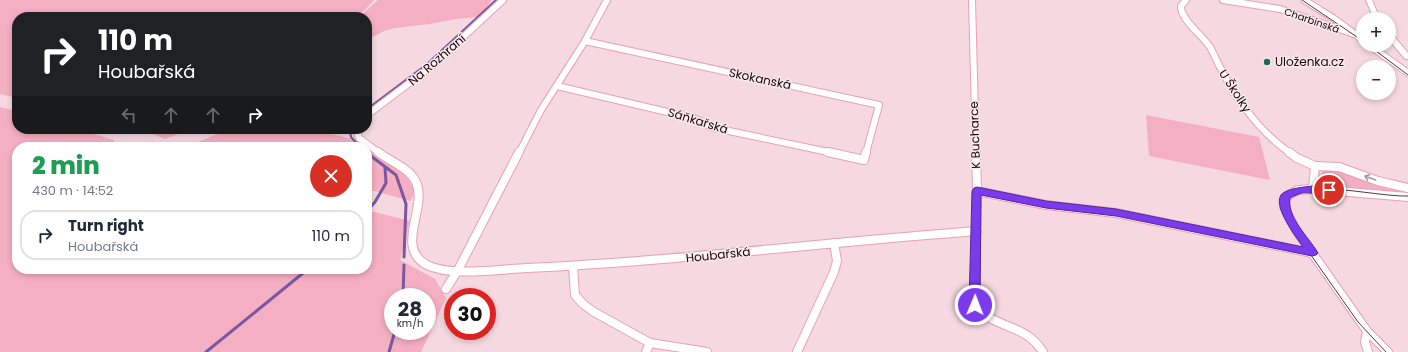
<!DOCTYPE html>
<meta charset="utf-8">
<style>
body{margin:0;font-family:Poppins,sans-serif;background:#f6f6f7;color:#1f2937;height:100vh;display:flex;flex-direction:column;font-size:15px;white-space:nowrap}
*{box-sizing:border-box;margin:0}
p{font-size:13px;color:#747a83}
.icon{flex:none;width:22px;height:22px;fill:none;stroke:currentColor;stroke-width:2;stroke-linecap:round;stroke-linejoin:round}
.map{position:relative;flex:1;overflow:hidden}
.panel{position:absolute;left:12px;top:142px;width:360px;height:132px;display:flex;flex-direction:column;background:#fff;border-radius:16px;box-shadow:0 2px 6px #0003}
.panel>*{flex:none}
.top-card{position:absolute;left:12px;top:12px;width:360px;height:122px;border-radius:16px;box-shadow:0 2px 6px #0003;background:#202124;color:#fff;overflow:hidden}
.buttons{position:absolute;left:1356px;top:12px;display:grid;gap:8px}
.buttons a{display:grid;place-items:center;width:40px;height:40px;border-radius:50%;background:#fff;box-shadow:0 2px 6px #0003;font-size:20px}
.speed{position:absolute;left:384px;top:288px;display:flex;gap:8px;font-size:20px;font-weight:700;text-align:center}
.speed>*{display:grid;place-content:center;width:52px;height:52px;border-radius:50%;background:#fff;box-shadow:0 2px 6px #0003;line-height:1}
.speed small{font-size:10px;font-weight:400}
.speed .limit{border:6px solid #d22;background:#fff;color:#111}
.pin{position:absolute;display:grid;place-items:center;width:34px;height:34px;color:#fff;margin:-17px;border:2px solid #fff;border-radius:50%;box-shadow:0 1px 4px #0007}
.me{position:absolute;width:44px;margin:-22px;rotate:1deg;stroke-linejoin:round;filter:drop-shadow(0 0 3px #0008)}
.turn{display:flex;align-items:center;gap:14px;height:84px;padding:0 20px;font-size:18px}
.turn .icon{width:52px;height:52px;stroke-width:2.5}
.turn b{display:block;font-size:28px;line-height:34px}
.lanes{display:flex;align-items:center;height:38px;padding:0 20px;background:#0003;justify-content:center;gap:20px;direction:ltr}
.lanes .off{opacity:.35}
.round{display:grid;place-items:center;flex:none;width:42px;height:42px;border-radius:21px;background:#f6f6f7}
.overview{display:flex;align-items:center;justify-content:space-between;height:68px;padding:0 20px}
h1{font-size:24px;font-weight:800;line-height:30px;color:#1e9e55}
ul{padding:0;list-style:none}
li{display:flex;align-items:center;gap:12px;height:50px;margin:0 8px 6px;padding:0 12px;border:2px solid #e0e1e3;border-radius:16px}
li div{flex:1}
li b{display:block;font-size:15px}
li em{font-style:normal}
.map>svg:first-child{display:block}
</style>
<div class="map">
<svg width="1408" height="352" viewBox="0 0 1408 352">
<rect width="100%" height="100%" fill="#f6d8e0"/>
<g fill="#f4afc2" fill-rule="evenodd">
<polygon points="0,0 374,0 358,17 17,17 17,98 0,94"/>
<polygon points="378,0 492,0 481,15 476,17 456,19 429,24 395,28 384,31 367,40 367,17 359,17"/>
<path d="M0,107l17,4v18h60l37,11 -1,7h-96v122h350v-59l43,11 -10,39 35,19 11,19 -25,54h-421zM393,297h34v34h-34z"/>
<polygon points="1146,115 1259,137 1270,180 1149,156"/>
<polygon points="162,129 192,129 165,139 150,133"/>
<polygon points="230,129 324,129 331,134 356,140 367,147 204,147 193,144"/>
<polygon points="367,147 396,167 410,181 415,193 410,201 367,189"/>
<path d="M1334,168l73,23c-19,1 -71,-1 -86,-11l-2,-3 6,-8z"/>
</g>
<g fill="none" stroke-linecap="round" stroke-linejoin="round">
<g stroke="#7b57a1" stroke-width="2">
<polyline points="367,109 427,64 496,0"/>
<polyline points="350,130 351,137 360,147"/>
</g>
<g stroke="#7b57a1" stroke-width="3">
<polyline points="367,153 396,175 406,204 404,257"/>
<polyline points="367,211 375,202 386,183 385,168"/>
<polyline points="403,297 404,265"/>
<polyline points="206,352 308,269"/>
<polyline points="389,352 395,331"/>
</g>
<g stroke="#e8a1b5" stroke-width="8">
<g id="minor-far1">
<polyline points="972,0 976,153"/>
<path d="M1186,0l-5,6c-1,13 22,30 29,41 4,7 7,15 11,22 17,33 39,63 69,84"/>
<polyline points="1223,0 1280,9 1354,34"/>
<polyline points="1304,0 1333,18 1363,40"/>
<polyline points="585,41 879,105 866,153"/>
<polyline points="1369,45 1408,73"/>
<polyline points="557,86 693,118 704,122 710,127 833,153"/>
<polyline points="367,115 432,66 503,0"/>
<polyline points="356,129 359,138 379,153"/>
<polyline points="519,153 541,110 585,41 607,0"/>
</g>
</g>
<g stroke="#e8a1b5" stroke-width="10">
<g id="minor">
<path d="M378,152c11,9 32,16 38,30 12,26 -22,65 11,83 24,12 73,4 100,3 151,-7 300,-26 450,-37"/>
<polyline points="828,152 864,160 866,152"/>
<path d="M976,152l1,39 -2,114c5,5 10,11 17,14 21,11 37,11 51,33"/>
<polyline points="1289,152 1297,158 1315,166"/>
<polyline points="1315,166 1339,167 1378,181 1408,188"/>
<polyline points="1313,189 1315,166"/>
<polyline points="977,191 1046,205 1116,213 1312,253"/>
<polyline points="573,267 575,295 583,304 594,312 650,343 707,352"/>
<polyline points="446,289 458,270 519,152"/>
<polyline points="1367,331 1365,342 1368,352"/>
<polyline points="646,352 650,343"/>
<polyline points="797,352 834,272 837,261 834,243"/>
<polyline points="1388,352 1367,331 1296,230 1284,207 1285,197 1298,190 1313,189 1408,197"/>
</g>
</g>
<g stroke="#e8a1b5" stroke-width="2">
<g id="tertiary">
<polygon points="1366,0 1372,0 1380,19 1374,19"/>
<polygon points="1389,34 1392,34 1408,53 1408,59 1405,59 1389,40"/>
</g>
</g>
<use href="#minor-far1" stroke="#fff" stroke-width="6"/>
<use href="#minor" stroke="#fff" stroke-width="8"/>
<use href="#tertiary" fill="#fff" fill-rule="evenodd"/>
<g stroke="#523941" stroke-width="1">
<polyline points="1302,0 1363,41"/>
<polyline points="1368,45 1408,75"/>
<path d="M1386,352l-28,-30 -71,-101 -5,-14 1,-10c2,-1 5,-4 7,-5 23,-11 90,5 118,4"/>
</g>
</g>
<defs><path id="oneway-shaft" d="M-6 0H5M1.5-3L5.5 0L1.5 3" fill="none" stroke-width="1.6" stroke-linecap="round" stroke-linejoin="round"/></defs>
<use stroke="#a49b9d" href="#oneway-shaft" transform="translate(1370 178) rotate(-160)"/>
<path fill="#7c3aed" stroke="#51269a" d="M1313,186l16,1 5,3c-5,6 -24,2 -32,3 -4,1 -8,3 -12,5 -3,20 18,38 28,55l-2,2 -4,1 -196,-40 -70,-8 -65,-13 -1,110 -1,3 -4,1 -4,-1 -2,-3 3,-114 2,-3 3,-1 69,14 70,8 187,38c-7,-10 -30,-40 -22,-52 6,-7 24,-8 32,-9z"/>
<circle fill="#20685d" stroke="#f9eaed" stroke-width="1.5" cx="1267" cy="62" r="4"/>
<g text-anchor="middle" stroke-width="3" stroke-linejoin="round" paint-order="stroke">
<g font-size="10" fill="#1b040b" stroke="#f9eaed">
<text transform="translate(1312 20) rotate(19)" y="4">Charbinská</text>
</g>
<g font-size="12" fill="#1b040b" stroke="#f9eaed">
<text transform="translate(437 60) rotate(-41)" y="4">Na Rozhraní</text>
<text transform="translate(760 79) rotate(12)" y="4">Skokanská</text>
<text transform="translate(1235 91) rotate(57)" y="4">U Školky</text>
<text transform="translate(698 121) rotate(17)" y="4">Sáňkařská</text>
<text transform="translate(975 135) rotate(-92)" y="4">K Bucharce</text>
<text transform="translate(718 255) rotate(-6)" y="4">Houbařská</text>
</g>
<g font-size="12" fill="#1b040b" stroke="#f9eaed" text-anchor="start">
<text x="1275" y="66">Uloženka.cz</text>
</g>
</g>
</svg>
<div class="buttons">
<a>+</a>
<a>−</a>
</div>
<div class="speed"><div>28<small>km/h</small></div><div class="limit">30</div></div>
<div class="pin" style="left:1329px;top:190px;background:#d93025"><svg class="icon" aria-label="arrive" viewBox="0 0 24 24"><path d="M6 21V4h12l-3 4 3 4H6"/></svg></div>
<svg class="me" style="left:975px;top:305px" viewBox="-20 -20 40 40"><circle r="17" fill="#7c3aed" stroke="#fff" stroke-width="3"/><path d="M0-11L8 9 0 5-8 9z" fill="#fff"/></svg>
<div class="top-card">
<div class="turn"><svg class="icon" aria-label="right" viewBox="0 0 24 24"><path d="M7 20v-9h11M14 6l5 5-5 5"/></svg><div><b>110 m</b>Houbařská</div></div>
<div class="lanes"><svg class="icon off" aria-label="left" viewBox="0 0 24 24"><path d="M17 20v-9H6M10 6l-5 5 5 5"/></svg><svg class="icon off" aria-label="ahead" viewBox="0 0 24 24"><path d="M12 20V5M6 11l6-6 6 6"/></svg><svg class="icon off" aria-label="ahead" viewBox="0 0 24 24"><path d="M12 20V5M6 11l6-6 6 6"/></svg><svg class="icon" aria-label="right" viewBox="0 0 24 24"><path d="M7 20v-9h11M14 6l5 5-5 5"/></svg></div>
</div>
<section class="panel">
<div class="overview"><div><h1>2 min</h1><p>430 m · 14:52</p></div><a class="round" style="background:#d93025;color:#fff"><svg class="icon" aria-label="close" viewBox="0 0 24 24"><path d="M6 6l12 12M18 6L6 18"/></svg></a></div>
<ul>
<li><svg class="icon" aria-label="right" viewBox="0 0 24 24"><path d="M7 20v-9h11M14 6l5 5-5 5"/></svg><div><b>Turn right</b><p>Houbařská</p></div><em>110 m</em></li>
</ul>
</section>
</div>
